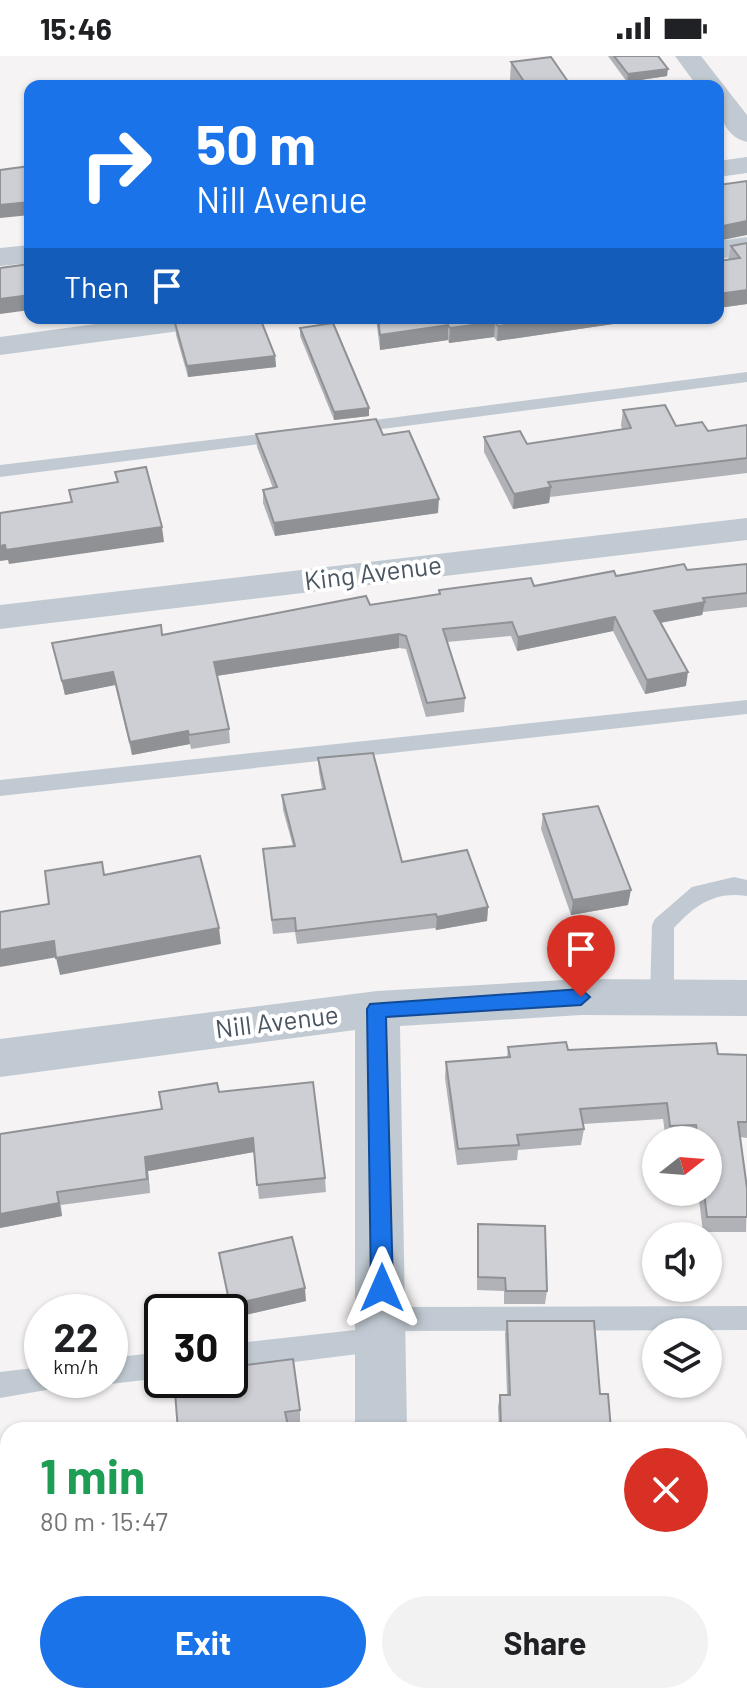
<!DOCTYPE html>
<meta charset="utf-8">
<style>
body{margin:0;font-family:Barlow,sans-serif;background:#f2f2f2;color:#202124;height:100vh;display:flex;flex-direction:column;font-size:30px;white-space:nowrap}
*{box-sizing:border-box;margin:0}
p{font-size:26px;color:#757577}
.icon{flex:none;width:44px;height:44px;fill:none;stroke:currentColor;stroke-width:2;stroke-linecap:round;stroke-linejoin:round}
.map{position:relative;flex:1;overflow:hidden}
.sheet{position:absolute;left:0px;top:1366px;width:748px;height:282px;display:flex;flex-direction:column;background:#fff;border-radius:24px 24px 0 0;box-shadow:0 2px 6px #0004}
.sheet>*{flex:none}
.banner{position:absolute;left:24px;top:24px;width:700px;height:244px;border-radius:16px;box-shadow:0 2px 6px #0004;background:#1a73e8;color:#fff;overflow:hidden}
.needle{width:52px;rotate:73deg}
.buttons{position:absolute;left:642px;top:1070px;display:grid;gap:16px}
.buttons a{display:grid;place-items:center;width:80px;height:80px;border-radius:50%;background:#fff;box-shadow:0 2px 6px #0004;font-size:40px}
.speed{position:absolute;left:24px;top:1238px;display:flex;gap:16px;font-size:40px;font-weight:700;text-align:center}
.speed>*{display:grid;place-content:center;width:104px;height:104px;border-radius:50%;background:#fff;box-shadow:0 2px 6px #0004;line-height:1}
.speed small{font-size:20px;font-weight:400}
.speed .limit{border:4px solid #111;border-radius:12px;background:#fff;color:#111}
.pin{position:absolute;display:grid;place-items:center;width:68px;height:68px;color:#fff;margin:-82px -34px;border-radius:50% 50% 50% 0;rotate:-45deg;box-shadow:0 0 8px #0007}
.pin .icon{rotate:45deg}
.me{position:absolute;width:88px;margin:-44px;rotate:0deg;stroke-linejoin:round;filter:drop-shadow(0 0 6px #0008)}
.turn{display:flex;align-items:center;gap:28px;height:168px;padding:0 40px;font-size:36px}
.turn .icon{width:104px;height:104px;stroke-width:2.5}
.turn b{display:block;font-size:56px;line-height:68px}
.then{display:flex;align-items:center;height:76px;padding:0 40px;background:#0003;gap:16px;font-size:30px}
.round{display:grid;place-items:center;flex:none;width:84px;height:84px;border-radius:42px;background:#f2f2f2}
.overview{display:flex;align-items:center;justify-content:space-between;height:136px;padding:0 40px}
h1{font-size:48px;font-weight:700;line-height:60px;color:#1e9e55}
.primary-button{display:flex;gap:16px;margin-top:auto;padding:16px 40px}
.primary-button a{flex:1;height:92px;border-radius:48px;background:#1a73e8;color:#fff;font-size:32px;font-weight:700;line-height:92px;text-align:center}
.primary-button a+a{background:#f2f2f2;color:#202124}
.status{display:flex;justify-content:space-between;align-items:center;height:56px;padding:0 40px;background:#fff;direction:ltr}
.status svg{height:22px;fill:currentColor}
.map>svg:first-child{display:block}
</style>
<div class="status"><b>15:46</b><svg viewBox="0 0 49 12"><path d="M0 12V9h3v3zM5 12V6h3v6zM10 12V3h3v9zM15 12V0h3v12zM26 1h20v11H26zM47 4h2v5h-2z"/></svg></div>
<div class="map">
<svg width="747" height="1647" viewBox="0 0 747 1647">
<rect width="100%" height="100%" fill="#f5f3f3"/>
<g fill="none" stroke-linecap="round" stroke-linejoin="round">
<g fill="#c1cad2" fill-rule="evenodd">
<polygon points="747,316 747,326 351,377 342,372 351,367"/>
<polygon points="286,375 292,376 292,384 0,421 0,409"/>
<polygon points="747,644 747,658 0,740 0,724"/>
<path d="M734,821l13,3v16c-32,-5 -52,9 -73,32v69l-4,7h-16l-4,-7 2,-72 3,-6 37,-32z"/>
<polygon points="747,1250 747,1274 392,1275 395,1283 391,1292 382,1295 230,1314 230,1288 373,1272 369,1263 373,1254 382,1251"/>
<polygon points="162,1296 162,1322 110,1328 100,1324 110,1324 110,1302"/>
<polygon points="42,1311 42,1324 56,1324 52,1333 0,1342 0,1316"/>
</g>
<g fill="#c1cad2" fill-rule="evenodd">
<path d="M675,0h26l46,59v27c-26,-6 -29,-34 -29,-56h-21z"/>
<polygon points="747,101 747,117 718,121 718,105"/>
<polygon points="747,181 747,199 718,203 718,185"/>
<polygon points="30,189 30,207 0,210 0,192"/>
<polygon points="140,262 226,262 221,269 210,271 0,299 0,281"/>
<polygon points="747,462 747,484 0,573 0,549"/>
<polygon points="581,923 747,924 747,960 581,959 400,970 407,1374 355,1374 355,974 0,1021 0,983 377,935"/>
<rect x="347" y="1640" width="58" height="7"/>
</g>
</g>
<g fill="#b0b2b7">
<polygon points="608,0 658,0 667,20 627,26"/>
<polygon points="511,6 571,30 514,30 510,24"/>
<polygon points="747,187 747,248 718,252 731,190"/>
<polygon points="376,262 654,262 497,285 494,281 449,287 448,284 380,294"/>
<polygon points="175,267 275,300 276,311 188,321 176,279"/>
<polygon points="300,272 369,360 334,364 300,280"/>
<polygon points="623,354 676,370 708,375 747,369 747,417 550,441 549,447 513,453 484,396 484,381 527,388 622,373 621,369"/>
<polygon points="256,378 383,379 438,457 275,480 263,447 263,434 273,432 257,391"/>
<polygon points="747,508 747,551 703,556 702,559 661,567 686,630 645,638 613,575 517,595 511,580 447,586 465,642 464,656 426,661 406,593 399,592 217,620 229,673 230,687 191,693 190,688 132,699 115,629 65,639 52,587 162,579 439,538 439,534 534,530 616,520 687,514"/>
<polygon points="318,702 402,806 488,851 487,865 436,874 435,872 297,888 295,876 273,878 263,793 293,790 283,754 282,739 322,733 319,716"/>
<polygon points="543,758 628,849 571,859 541,773"/>
<polygon points="508,991 568,994 747,999 747,1082 740,1081 747,1132 746,1176 703,1176 698,1136 708,1136 708,1084 666,1084 663,1063 583,1068 584,1073 581,1089 518,1094 517,1104 457,1109 445,1022 446,1006 507,1002"/>
<polygon points="219,1036 325,1122 326,1136 259,1143 254,1096 148,1115 150,1137 61,1149 62,1160 0,1172 0,1078 162,1053"/>
<polygon points="478,1168 547,1235 545,1248 504,1248 504,1235 477,1234 477,1181"/>
<polygon points="219,1197 306,1245 232,1262"/>
<polygon points="507,1265 600,1338 611,1374 499,1374 498,1351 500,1339 507,1339 505,1278"/>
<polygon points="300,1354 300,1366 287,1368 178,1374"/>
</g>
<g fill="#909195">
<polygon points="668,13 667,20 627,26 628,18"/>
<polygon points="30,146 30,159 0,162 0,149"/>
<polygon points="747,165 747,179 718,185 718,171"/>
<polygon points="747,234 747,248 718,252 718,238"/>
<polygon points="30,239 30,254 0,258 0,243"/>
<polygon points="556,262 654,262 497,285 498,270"/>
<polygon points="495,266 494,281 449,287 450,272"/>
<polygon points="448,269 448,284 380,294 380,279"/>
<polygon points="275,300 276,311 188,321 187,310"/>
<polygon points="369,352 369,360 334,364 334,356"/>
<polygon points="551,431 549,447 513,453 514,438"/>
<polygon points="439,443 438,457 275,480 274,467"/>
<polygon points="162,471 164,486 9,508 8,504 0,505 0,490"/>
<polygon points="705,546 702,559 652,568 654,555"/>
<polygon points="615,561 613,575 517,595 518,581"/>
<polygon points="399,578 399,592 215,620 214,606"/>
<polygon points="113,616 115,629 65,639 62,625"/>
<polygon points="688,616 686,630 645,638 647,624"/>
<polygon points="188,675 190,688 132,699 130,686"/>
<polygon points="631,834 628,849 571,859 573,844"/>
<polygon points="488,851 487,865 436,874 437,861"/>
<polygon points="219,872 221,888 60,919 56,902"/>
<polygon points="54,885 58,901 0,911 0,894"/>
<polygon points="253,1082 254,1096 148,1115 150,1137 145,1101"/>
<polygon points="57,1136 62,1160 0,1172 0,1158"/>
<polygon points="305,1232 306,1245 232,1262 230,1249"/>
<polygon points="8,1498 8,1510 0,1512 0,1500"/>
</g>
<g fill="#cdcfd5" stroke="#909195" stroke-width="2">
<polygon points="614,0 658,0 668,13 628,18"/>
<polygon points="551,1 571,30 527,30 511,6"/>
<polygon points="30,110 30,146 0,149 0,114"/>
<polygon points="747,125 747,165 718,171 718,129"/>
<polygon points="747,187 747,234 718,238 718,205 740,202 731,190"/>
<polygon points="30,208 30,239 0,243 0,212"/>
<polygon points="213,262 260,262 275,300 187,310 175,267"/>
<polygon points="378,262 556,262 498,270 495,266 450,272 448,269 380,279"/>
<polygon points="333,267 369,352 334,356 300,272"/>
<polygon points="665,349 676,370 702,366 708,375 747,369 747,402 548,426 551,431 514,438 484,381 520,375 527,388 631,372 623,354"/>
<polygon points="376,363 383,379 409,375 439,443 274,467 263,434 277,431 256,378"/>
<polygon points="146,411 162,471 6,494 5,489 0,490 0,457 72,446 69,434 118,426 115,416"/>
<polygon points="684,508 687,514 747,508 747,537 703,542 705,546 654,555 688,616 647,624 615,561 518,581 512,566 443,573 465,642 427,647 406,580 399,578 214,606 229,673 189,679 188,675 130,686 113,616 62,625 52,587 161,569 162,579 366,540 370,549 440,538 439,534 531,522 534,530 614,515 616,520"/>
<polygon points="373,697 402,806 467,794 488,851 437,861 436,858 296,875 295,862 272,864 263,793 295,790 282,739 325,733 318,702"/>
<polygon points="598,750 631,834 573,844 543,758"/>
<polygon points="200,800 219,872 56,902 54,885 0,894 0,856 49,848 45,815 102,806 104,819"/>
<polygon points="566,986 568,994 716,987 718,998 747,999 747,1066 738,1066 747,1132 747,1161 707,1161 704,1136 708,1136 708,1084 698,1084 696,1069 670,1070 667,1047 580,1053 584,1073 517,1079 519,1089 458,1093 446,1006 510,1001 508,991"/>
<polygon points="313,1026 325,1122 257,1129 253,1082 145,1101 147,1123 57,1136 59,1147 0,1158 0,1078 162,1053 159,1036 217,1027 219,1036"/>
<polygon points="478,1168 545,1170 547,1235 506,1235 505,1222 478,1221"/>
<polygon points="292,1181 305,1232 230,1249 219,1197"/>
<polygon points="507,1265 594,1265 600,1338 608,1338 611,1374 501,1374 500,1339 510,1339"/>
<polygon points="293,1303 300,1354 285,1356 289,1374 178,1374 174,1324 230,1324 230,1311"/>
<polygon points="8,1456 8,1498 0,1500 0,1458"/>
<polygon points="188,1640 285,1640 286,1647 190,1647"/>
</g>
<polygon fill="#1a73e8" stroke="#114b97" stroke-width="2" points="581,933 590,941 581,949 386,961 393,1232 389,1239 382,1241 374,1239 371,1232 367,953 370,948"/>
<g text-anchor="middle" stroke-width="8" stroke-linejoin="round" paint-order="stroke">
<g font-size="26" fill="#4a5661" stroke="#fff">
<text transform="translate(373 517) rotate(-7)" y="9">King Avenue</text>
<text transform="translate(277 966) rotate(-7)" y="9">Nill Avenue</text>
</g>
</g>
</svg>
<div class="buttons">
<a><svg class="needle" viewBox="-14 -14 28 28"><path d="M0-13l5 13h-10z" fill="#e53935"/><path d="M0 13l5-13h-10z" fill="#757577"/></svg></a>
<a><svg class="icon" aria-label="sound" viewBox="0 0 24 24"><path d="M4 9h4l5-4v14l-5-4H4zM17 9q2 3 0 6"/></svg></a>
<a><svg class="icon" aria-label="layers" viewBox="0 0 24 24"><path d="M12 4l9 5-9 5-9-5zM3 14l9 5 9-5"/></svg></a>
</div>
<div class="speed"><div>22<small>km/h</small></div><div class="limit">30</div></div>
<div class="pin" style="left:581px;top:941px;background:#d93025"><svg class="icon" aria-label="arrive" viewBox="0 0 24 24"><path d="M6 21V4h12l-3 4 3 4H6"/></svg></div>
<svg class="me" style="left:382px;top:1232px" viewBox="-20 -20 40 40"><path d="M0-17L14 15 0 8-14 15z" fill="#1a73e8" stroke="#fff" stroke-width="4"/></svg>
<div class="banner">
<div class="turn"><svg class="icon" aria-label="right" viewBox="0 0 24 24"><path d="M7 20v-9h11M14 6l5 5-5 5"/></svg><div><b>50 m</b>Nill Avenue</div></div>
<div class="then">Then<svg class="icon" aria-label="arrive" viewBox="0 0 24 24"><path d="M6 21V4h12l-3 4 3 4H6"/></svg></div>
</div>
<section class="sheet">
<div class="overview"><div><h1>1 min</h1><p>80 m · 15:47</p></div><a class="round" style="background:#d93025;color:#fff"><svg class="icon" aria-label="close" viewBox="0 0 24 24"><path d="M6 6l12 12M18 6L6 18"/></svg></a></div>
<div class="primary-button"><a>Exit</a><a>Share</a></div>
</section>
</div>
